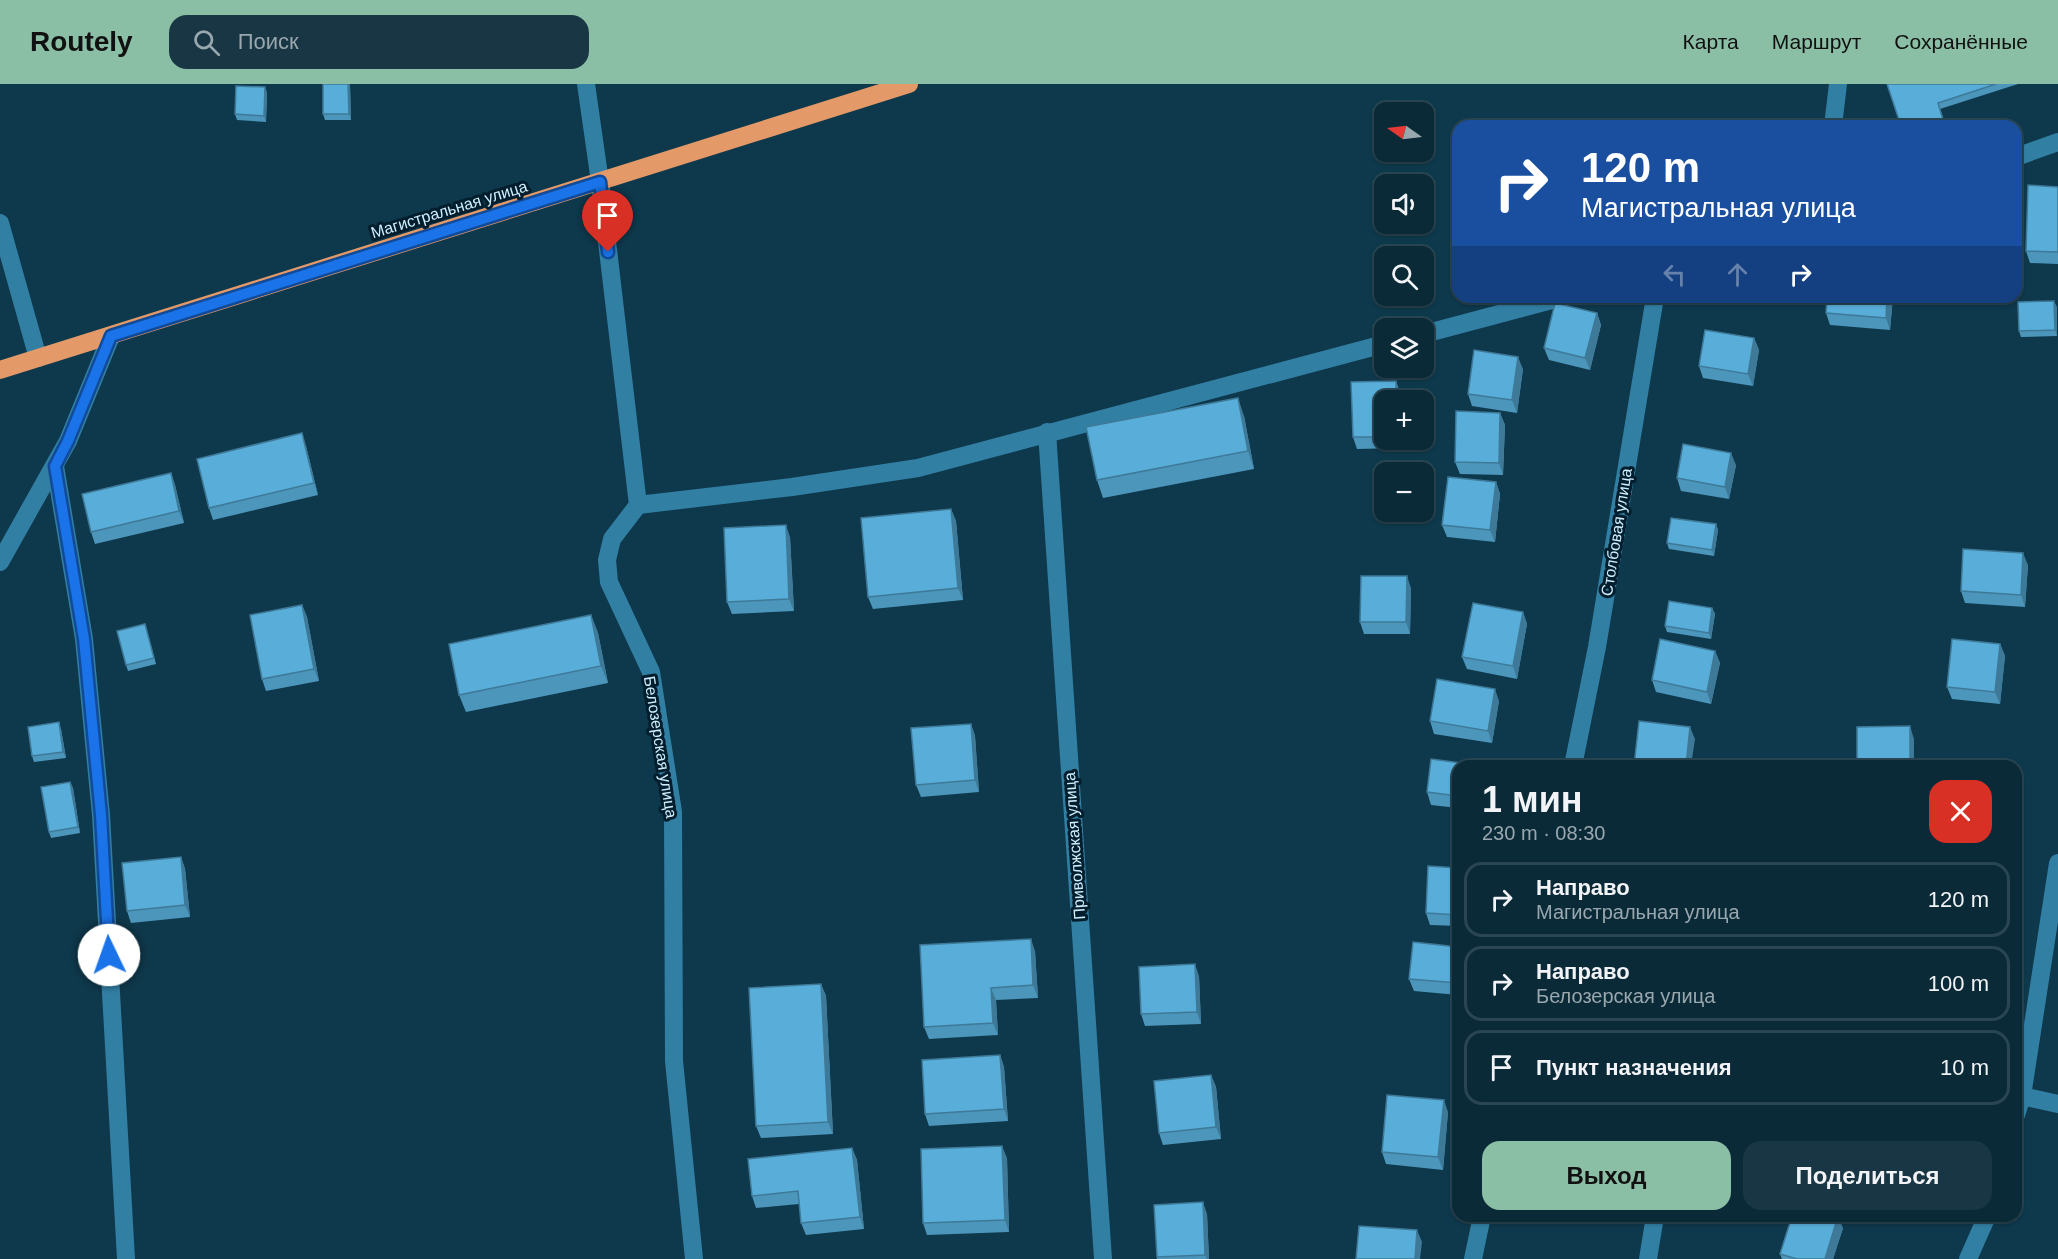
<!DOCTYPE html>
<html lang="ru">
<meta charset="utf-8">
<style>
body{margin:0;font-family:Helvetica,sans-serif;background:#183643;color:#f1f3f6;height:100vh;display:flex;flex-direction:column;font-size:22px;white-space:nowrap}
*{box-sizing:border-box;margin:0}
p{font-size:20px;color:#99a7ae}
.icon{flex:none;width:33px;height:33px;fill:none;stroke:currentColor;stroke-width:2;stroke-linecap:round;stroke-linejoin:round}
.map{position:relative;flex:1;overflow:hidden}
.drawer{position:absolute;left:1452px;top:676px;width:570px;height:462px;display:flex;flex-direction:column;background:#0a2a38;border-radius:18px;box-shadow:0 2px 4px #0004,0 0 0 2px #2a4653}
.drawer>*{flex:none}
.banner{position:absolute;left:1452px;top:36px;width:570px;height:183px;border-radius:18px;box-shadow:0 2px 4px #0004,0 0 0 2px #2a4653;background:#1a4fa0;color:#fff;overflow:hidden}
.needle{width:39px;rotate:284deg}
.buttons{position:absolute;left:1374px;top:18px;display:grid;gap:12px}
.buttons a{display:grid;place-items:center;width:60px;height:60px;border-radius:12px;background:#0a2a38;box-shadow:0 2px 4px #0004,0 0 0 2px #2a4653;font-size:30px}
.pin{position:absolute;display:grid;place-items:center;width:51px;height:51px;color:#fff;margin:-62px -26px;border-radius:50% 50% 50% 0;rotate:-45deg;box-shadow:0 0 6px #0007}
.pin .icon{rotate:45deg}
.me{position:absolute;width:66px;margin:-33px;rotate:357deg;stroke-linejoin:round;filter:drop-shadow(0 0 4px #0008)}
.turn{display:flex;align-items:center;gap:21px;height:126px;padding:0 30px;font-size:27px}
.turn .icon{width:78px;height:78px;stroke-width:2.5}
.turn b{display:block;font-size:42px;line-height:51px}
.lanes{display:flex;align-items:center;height:57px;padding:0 30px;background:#0003;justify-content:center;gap:30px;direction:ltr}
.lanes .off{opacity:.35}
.round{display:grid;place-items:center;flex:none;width:63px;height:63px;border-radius:18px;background:#183643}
.summary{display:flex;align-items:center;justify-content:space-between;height:102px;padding:0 30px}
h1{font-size:36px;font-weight:700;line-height:45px}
.primary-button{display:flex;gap:12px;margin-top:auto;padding:12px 30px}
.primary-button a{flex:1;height:69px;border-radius:18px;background:#8abfa5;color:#111;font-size:24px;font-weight:700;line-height:69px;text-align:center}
.primary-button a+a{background:#183643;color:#f1f3f6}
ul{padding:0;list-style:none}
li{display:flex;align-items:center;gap:18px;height:75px;margin:0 12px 9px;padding:0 18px;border:3px solid #2a4653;border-radius:18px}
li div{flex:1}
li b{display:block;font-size:22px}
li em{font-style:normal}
header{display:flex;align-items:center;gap:36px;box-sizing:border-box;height:84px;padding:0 30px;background:#8abfa5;color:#111}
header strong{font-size:28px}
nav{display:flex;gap:33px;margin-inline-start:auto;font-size:21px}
.search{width:420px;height:54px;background:#183643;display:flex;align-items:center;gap:15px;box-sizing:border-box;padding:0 21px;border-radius:18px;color:#99a7ae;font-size:22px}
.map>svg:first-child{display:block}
</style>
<header>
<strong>Routely</strong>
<div class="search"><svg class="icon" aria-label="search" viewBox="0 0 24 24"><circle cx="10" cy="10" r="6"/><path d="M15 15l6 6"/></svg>Поиск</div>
<nav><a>Карта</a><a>Маршрут</a><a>Сохранённые</a></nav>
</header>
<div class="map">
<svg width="2058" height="1175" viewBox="0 0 2058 1175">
<rect width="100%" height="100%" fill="#0e384b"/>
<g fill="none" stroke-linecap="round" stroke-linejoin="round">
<g stroke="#327fa4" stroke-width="18">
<polyline points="586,0 600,98 638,421 612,455 607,476 609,498 651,588 673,728 674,977 694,1175"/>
<polyline points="1833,42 1838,0"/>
<polyline points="2016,73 2058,58"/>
<polyline points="0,139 38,274"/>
<polyline points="1424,250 1563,213"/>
<polyline points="1047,348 1103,1175"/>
<polyline points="55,382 84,555 101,731 126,1175"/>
<polyline points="638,421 792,403 918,384 1384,260"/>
<polyline points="0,478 68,357 111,252"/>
<polyline points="1573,682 1597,563 1655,213"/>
<polyline points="2022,1012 2058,1020"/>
<polyline points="2016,1031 2022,1012 2058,779"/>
<polyline points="1473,1175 1482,1132"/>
<polyline points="1648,1175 1655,1132"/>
<polyline points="1968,1175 1987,1132"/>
</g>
<polyline stroke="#e49968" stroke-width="18" points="0,286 909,0"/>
</g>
<g fill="#4c95bb">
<polygon points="323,0 350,0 351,36 325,36 323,30"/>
<polygon points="1887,0 2018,0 1940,25 1946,42 1901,42"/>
<polygon points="265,3 267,9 266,38 237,36 235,30"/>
<polygon points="2058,103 2058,180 2030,179 2026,167"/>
<polygon points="1827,213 1893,213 1890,246 1830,241 1826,229"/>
<polygon points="2057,223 2057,252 2021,253 2019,247"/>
<polygon points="1597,229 1601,241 1590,286 1549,276 1544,264"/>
<polygon points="1754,254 1759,266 1753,302 1703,294 1699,282"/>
<polygon points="1523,285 1517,329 1472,322 1468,310"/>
<polygon points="1396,297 1400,309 1384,316 1384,356 1401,356 1401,364 1357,365 1353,353"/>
<polygon points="1500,329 1505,341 1503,391 1460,390 1455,378"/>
<polygon points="1244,332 1254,385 1103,414 1097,396"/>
<polygon points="306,362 318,411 213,436 209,424"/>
<polygon points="1736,381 1729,415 1681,407 1677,394"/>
<polygon points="171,389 175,401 184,439 95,460 91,448"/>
<polygon points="1496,398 1500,410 1495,458 1447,453 1442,441"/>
<polygon points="951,425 956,437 963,516 873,525 868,513"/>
<polygon points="1716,440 1718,446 1714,472 1669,465 1667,459"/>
<polygon points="790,453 794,527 732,530 727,518"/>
<polygon points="2028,481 2025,523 1965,519 1961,507"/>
<polygon points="1411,504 1410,550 1364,550 1360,538"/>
<polygon points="302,521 307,533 319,597 266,607 262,595"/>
<polygon points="1712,524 1715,530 1711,555 1667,548 1665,542"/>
<polygon points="1523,528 1527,540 1517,595 1467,585 1462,573"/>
<polygon points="591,531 598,549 608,599 466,628 459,611"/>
<polygon points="147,547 156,580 128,587 126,581"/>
<polygon points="2000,560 2005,572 2000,620 1952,615 1947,603"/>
<polygon points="1715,567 1720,579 1711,620 1656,608 1652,596"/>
<polygon points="1499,617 1492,659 1434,650 1430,637"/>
<polygon points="971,640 975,652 979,708 921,713 916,701"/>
<polygon points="61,645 66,674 34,678 32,672"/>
<polygon points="1914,655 1914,682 1860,682 1857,675"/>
<polygon points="1458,682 1458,724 1431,721 1427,708"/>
<polygon points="70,698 73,704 80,749 51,754 49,748"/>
<polygon points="181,773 185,785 190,833 131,839 127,827"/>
<polygon points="1458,784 1458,842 1430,841 1426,829"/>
<polygon points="1458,863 1458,911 1414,907 1409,895"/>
<polygon points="1035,867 1038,914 996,916 998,951 929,955 924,943"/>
<polygon points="1199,892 1201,940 1145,942 1141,930"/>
<polygon points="821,900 826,912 833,1050 761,1054 756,1042"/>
<polygon points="1000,971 1004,983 1008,1037 929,1042 925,1030"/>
<polygon points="1211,991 1216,1003 1221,1055 1163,1061 1159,1049"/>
<polygon points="1448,1028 1443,1086 1386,1080 1382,1068"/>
<polygon points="852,1064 857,1076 864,1145 806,1151 801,1139 799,1120 756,1124 752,1112"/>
<polygon points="1007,1074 1009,1148 927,1151 923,1139"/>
<polygon points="1207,1130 1209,1175 1157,1175 1157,1173"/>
<polygon points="1843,1144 1833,1175 1782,1175 1780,1170"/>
</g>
<g fill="#3e7998">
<polygon points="348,0 350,0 350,2 351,36 349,30"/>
<polygon points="265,3 267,9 266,38 264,32"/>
<polygon points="1887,213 1893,213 1890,246 1886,234"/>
<polygon points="2054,217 2057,223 2057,252 2055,246"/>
<polygon points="1597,229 1601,241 1590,286 1585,274"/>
<polygon points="1754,254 1759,266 1753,302 1748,290"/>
<polygon points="1518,273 1523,285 1517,329 1512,316"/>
<polygon points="1396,297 1400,309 1400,316 1396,316"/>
<polygon points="1238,314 1244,332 1254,385 1248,367"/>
<polygon points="1500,329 1505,341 1503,391 1499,379"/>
<polygon points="302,349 306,362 318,411 314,399"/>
<polygon points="1398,356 1401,356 1401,364"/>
<polygon points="1731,369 1736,381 1729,415 1725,403"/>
<polygon points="171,389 175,401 184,439 179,427"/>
<polygon points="1496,398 1500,410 1495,458 1490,446"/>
<polygon points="951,425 956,437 963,516 958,504"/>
<polygon points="1716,440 1718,446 1714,472 1712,466"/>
<polygon points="786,441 790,453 794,527 789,515"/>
<polygon points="2023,469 2028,481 2025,523 2021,511"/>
<polygon points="1407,492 1411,504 1410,550 1406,538"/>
<polygon points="302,521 307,533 319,597 314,585"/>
<polygon points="1712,524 1715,530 1711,555 1709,549"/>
<polygon points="1523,528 1527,540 1517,595 1513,582"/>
<polygon points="591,531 598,549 608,599 601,582"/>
<polygon points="2000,560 2005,572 2000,620 1995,608"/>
<polygon points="1715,567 1720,579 1711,620 1707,608"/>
<polygon points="1495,605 1499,617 1492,659 1488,647"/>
<polygon points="59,638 61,645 66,674 63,668"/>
<polygon points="971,640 975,652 979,708 975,696"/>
<polygon points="1910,642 1914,655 1914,682 1913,682 1910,675"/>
<polygon points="1690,643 1695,655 1691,682 1686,682"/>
<polygon points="70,698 73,704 80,749 78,743"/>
<polygon points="181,773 185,785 190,833 185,821"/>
<polygon points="1031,855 1035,867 1038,914 1033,901"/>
<polygon points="1195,880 1199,892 1201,940 1197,928"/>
<polygon points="821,900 826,912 833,1050 828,1038"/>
<polygon points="991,904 996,916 998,951 993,939"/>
<polygon points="1000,971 1004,983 1008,1037 1004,1025"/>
<polygon points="1211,991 1216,1003 1221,1055 1216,1043"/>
<polygon points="1444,1016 1448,1028 1443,1086 1438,1073"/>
<polygon points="1002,1062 1007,1074 1009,1148 1005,1136"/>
<polygon points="852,1064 857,1076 864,1145 860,1133"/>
<polygon points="1203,1118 1207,1130 1209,1175 1207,1175 1205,1171"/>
<polygon points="1838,1132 1843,1144 1833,1175 1825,1175"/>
<polygon points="1417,1146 1422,1158 1420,1175 1415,1175"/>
</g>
<g fill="#58add9" stroke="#3e7998" stroke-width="1.5">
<polygon points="323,0 348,0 349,30 323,30"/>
<polygon points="1887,0 1996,0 1938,19 1944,39 1936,42 1901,42"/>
<polygon points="236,2 265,3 264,32 235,30"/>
<polygon points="2028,101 2058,103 2058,168 2026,167"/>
<polygon points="1827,213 1887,213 1886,234 1826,229"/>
<polygon points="2054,217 2055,246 2019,247 2018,218"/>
<polygon points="1555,219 1597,229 1585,274 1544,264"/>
<polygon points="1705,246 1754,254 1748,290 1699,282"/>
<polygon points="1474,266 1518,273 1512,316 1468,310"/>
<polygon points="1396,297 1396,316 1384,316 1384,353 1353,353 1351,298"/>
<polygon points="1238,314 1248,367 1097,396 1086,343"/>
<polygon points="1456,327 1500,329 1499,379 1455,378"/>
<polygon points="302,349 314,399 209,424 197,375"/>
<polygon points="1683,360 1731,369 1725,403 1677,394"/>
<polygon points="171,389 179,427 91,448 82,410"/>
<polygon points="1448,393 1496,398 1490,446 1442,441"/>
<polygon points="951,425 958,504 868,513 861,434"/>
<polygon points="1671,434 1716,440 1712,466 1667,459"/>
<polygon points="786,441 789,515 727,518 724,444"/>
<polygon points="1963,465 2023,469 2021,511 1961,507"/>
<polygon points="1361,492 1407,492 1406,538 1360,538"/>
<polygon points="1669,517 1712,524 1709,549 1665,542"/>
<polygon points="1473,519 1523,528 1513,582 1462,573"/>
<polygon points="302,521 314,585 262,595 250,531"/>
<polygon points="591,531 601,582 459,611 449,560"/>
<polygon points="145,540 154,574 126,581 117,547"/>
<polygon points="1660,555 1715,567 1707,608 1652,596"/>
<polygon points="1952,555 2000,560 1995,608 1947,603"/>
<polygon points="1437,595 1495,605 1488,647 1430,637"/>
<polygon points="1639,637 1690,643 1686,682 1634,682"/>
<polygon points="59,638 63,668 32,672 28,643"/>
<polygon points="971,640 975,696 916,701 911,644"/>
<polygon points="1910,642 1910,675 1857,675 1857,643"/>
<polygon points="1431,675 1484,682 1458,682 1458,712 1427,708"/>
<polygon points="70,698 78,743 49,748 41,703"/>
<polygon points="181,773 185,821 127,827 122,779"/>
<polygon points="1428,782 1458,784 1458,831 1426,829"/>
<polygon points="1031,855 1033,901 991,904 993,939 924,943 920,861"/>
<polygon points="1413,858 1458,863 1458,899 1409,895"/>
<polygon points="1195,880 1197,928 1141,930 1139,883"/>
<polygon points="821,900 828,1038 756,1042 749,904"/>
<polygon points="1000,971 1004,1025 925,1030 922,976"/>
<polygon points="1211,991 1216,1043 1159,1049 1154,997"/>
<polygon points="1387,1011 1444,1016 1438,1073 1382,1068"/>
<polygon points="1002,1062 1005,1136 923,1139 921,1065"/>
<polygon points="852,1064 860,1133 801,1139 798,1107 752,1112 748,1075"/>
<polygon points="1203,1118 1205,1171 1157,1173 1154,1121"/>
<polygon points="1792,1132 1838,1132 1825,1175 1797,1175 1780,1170"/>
<polygon points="1359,1142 1417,1146 1415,1175 1356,1175"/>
</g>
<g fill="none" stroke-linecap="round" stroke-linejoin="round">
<g stroke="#114b97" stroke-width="15">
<polyline id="route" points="109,871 101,731 84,555 55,382 68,357 111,252 600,98 608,168"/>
</g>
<use href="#route" stroke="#1a73e8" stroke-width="10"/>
</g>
<g text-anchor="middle" stroke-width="6" stroke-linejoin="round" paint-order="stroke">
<g font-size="16" fill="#d1eefe" stroke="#001e2d">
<text transform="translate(449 125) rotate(-17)" y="6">Магистральная улица</text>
<text transform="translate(1616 448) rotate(-81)" y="6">Столбовая улица</text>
<text transform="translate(661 663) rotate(81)" y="6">Белозерская улица</text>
<text transform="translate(1074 762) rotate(-94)" y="6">Приволжская улица</text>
</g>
</g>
</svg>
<div class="buttons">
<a><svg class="needle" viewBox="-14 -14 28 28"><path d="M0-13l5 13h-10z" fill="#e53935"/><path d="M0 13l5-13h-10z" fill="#99a7ae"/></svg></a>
<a><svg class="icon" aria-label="sound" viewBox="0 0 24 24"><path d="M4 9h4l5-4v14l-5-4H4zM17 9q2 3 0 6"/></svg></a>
<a><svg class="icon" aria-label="search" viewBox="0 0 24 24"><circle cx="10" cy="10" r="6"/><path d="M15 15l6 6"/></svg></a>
<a><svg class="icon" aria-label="layers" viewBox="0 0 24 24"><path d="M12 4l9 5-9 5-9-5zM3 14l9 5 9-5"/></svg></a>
<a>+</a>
<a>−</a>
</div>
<div class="pin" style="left:608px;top:168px;background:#d93025"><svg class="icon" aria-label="arrive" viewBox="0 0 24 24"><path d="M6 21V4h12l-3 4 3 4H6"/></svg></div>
<svg class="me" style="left:109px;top:871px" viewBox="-20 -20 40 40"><circle r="19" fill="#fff"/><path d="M0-13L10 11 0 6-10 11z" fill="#1a73e8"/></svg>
<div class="banner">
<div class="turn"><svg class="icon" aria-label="right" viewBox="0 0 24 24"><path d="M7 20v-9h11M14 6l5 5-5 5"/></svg><div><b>120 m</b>Магистральная улица</div></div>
<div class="lanes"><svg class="icon off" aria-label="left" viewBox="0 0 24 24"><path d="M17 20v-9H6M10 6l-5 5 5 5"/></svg><svg class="icon off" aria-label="ahead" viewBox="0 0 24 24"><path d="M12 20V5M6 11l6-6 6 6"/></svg><svg class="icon" aria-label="right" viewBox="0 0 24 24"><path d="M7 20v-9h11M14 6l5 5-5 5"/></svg></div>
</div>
<section class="drawer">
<div class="summary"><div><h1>1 мин</h1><p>230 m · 08:30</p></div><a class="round" style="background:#d93025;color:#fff"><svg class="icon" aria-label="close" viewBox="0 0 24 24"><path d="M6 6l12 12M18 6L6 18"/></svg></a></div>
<ul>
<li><svg class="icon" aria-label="right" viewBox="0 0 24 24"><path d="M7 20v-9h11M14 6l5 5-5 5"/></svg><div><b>Направо</b><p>Магистральная улица</p></div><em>120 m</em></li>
<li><svg class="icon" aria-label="right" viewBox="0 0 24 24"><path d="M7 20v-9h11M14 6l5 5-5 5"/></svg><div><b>Направо</b><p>Белозерская улица</p></div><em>100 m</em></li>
<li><svg class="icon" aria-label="arrive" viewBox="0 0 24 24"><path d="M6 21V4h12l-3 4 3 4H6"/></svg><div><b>Пункт назначения</b></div><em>10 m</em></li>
</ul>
<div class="primary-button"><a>Выход</a><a>Поделиться</a></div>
</section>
</div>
